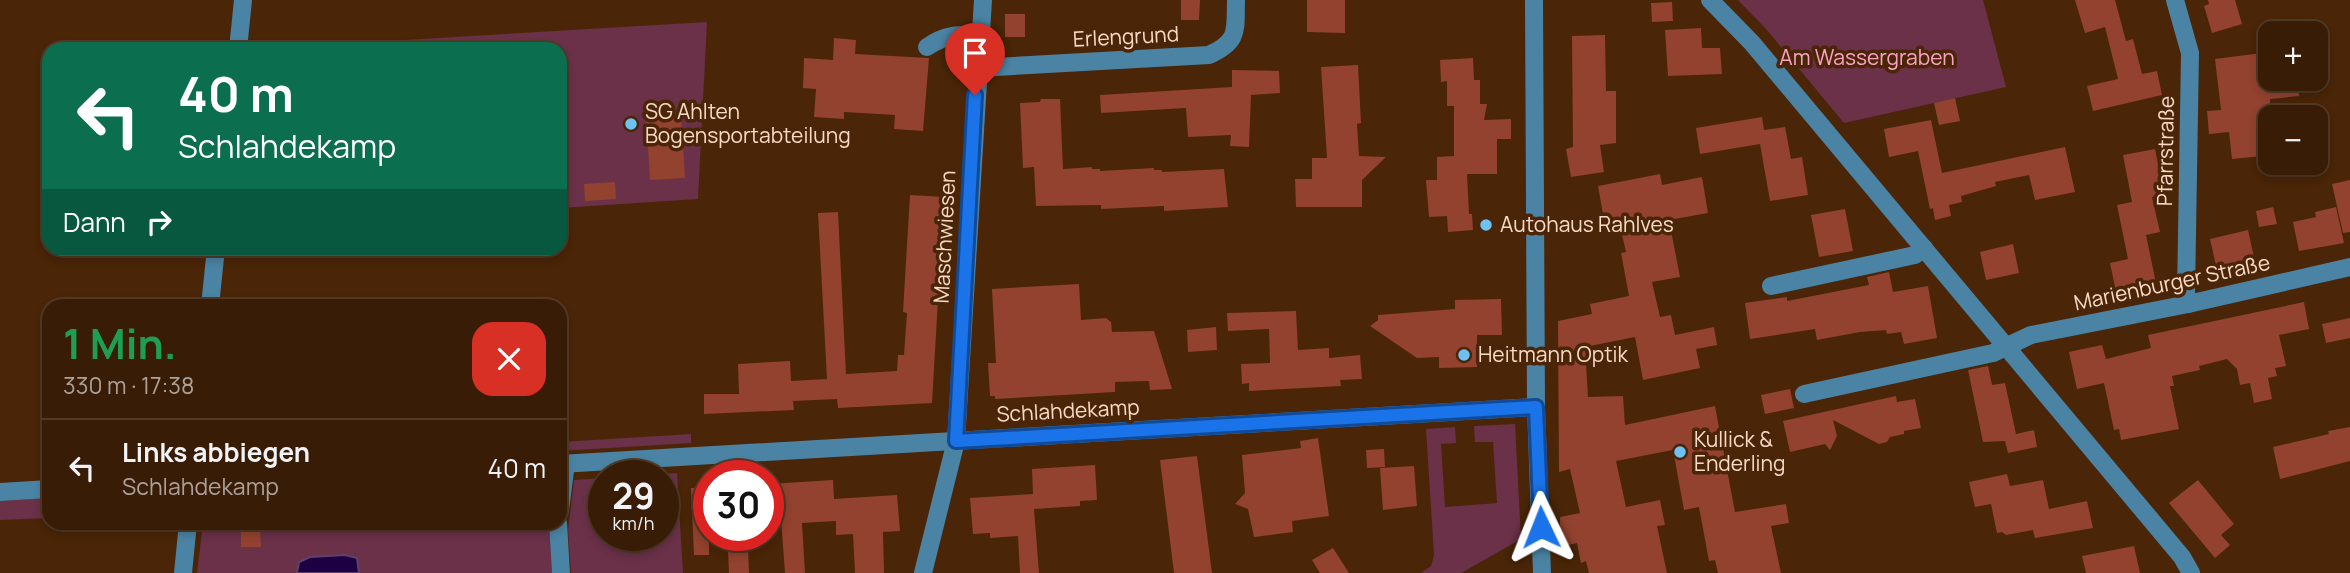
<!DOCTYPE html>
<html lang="de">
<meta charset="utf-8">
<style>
body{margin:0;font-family:Manrope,sans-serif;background:#3f250f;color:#f1f3f6;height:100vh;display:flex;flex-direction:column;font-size:26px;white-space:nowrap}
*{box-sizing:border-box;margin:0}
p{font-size:23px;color:#aba19a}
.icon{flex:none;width:38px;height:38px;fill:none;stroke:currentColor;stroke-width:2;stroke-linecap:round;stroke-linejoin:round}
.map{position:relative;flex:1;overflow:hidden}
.panel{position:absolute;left:42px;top:299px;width:525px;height:231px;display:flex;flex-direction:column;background:#381c05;border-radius:21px;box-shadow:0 4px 10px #0003,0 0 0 2px #523a27}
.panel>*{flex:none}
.top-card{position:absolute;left:42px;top:42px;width:525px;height:214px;border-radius:21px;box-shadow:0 4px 10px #0003,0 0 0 2px #523a27;background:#0b6e4f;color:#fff;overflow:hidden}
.fabs{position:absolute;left:2258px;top:21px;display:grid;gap:14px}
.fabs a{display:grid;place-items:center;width:70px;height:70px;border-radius:14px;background:#381c05;box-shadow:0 4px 10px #0003,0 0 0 2px #523a27;font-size:35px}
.speed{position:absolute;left:588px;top:460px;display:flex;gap:14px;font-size:35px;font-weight:700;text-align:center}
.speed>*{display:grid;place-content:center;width:91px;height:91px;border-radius:50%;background:#381c05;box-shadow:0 4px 10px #0003,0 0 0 2px #523a27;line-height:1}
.speed small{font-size:18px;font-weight:400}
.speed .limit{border:10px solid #d22;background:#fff;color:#111}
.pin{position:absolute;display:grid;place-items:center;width:60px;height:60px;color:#fff;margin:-72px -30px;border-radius:50% 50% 50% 0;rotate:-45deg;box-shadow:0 0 7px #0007}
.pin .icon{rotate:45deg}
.me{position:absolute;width:77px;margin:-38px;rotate:358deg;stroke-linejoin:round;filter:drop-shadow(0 0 5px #0008)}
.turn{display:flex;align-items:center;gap:24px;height:147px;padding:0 21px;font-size:32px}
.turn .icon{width:91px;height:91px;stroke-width:2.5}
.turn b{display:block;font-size:49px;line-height:60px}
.then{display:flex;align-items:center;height:66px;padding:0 21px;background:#0003;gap:14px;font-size:26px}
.round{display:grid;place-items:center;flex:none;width:74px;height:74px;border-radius:21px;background:#3f250f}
.headline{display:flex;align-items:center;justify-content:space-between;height:119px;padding:0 21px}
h1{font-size:42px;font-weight:700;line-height:52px;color:#1e9e55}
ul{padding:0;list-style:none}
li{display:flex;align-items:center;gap:21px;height:98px;padding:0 21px;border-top:2px solid #523a27}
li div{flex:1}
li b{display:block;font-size:26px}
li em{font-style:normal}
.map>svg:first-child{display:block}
</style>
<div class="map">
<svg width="2350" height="573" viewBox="0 0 2350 573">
<rect width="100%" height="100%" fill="#4a2507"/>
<g fill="#6a3149">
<polygon points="1738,0 1983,0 2006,87 1844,123 1766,29"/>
<polygon points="707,22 698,199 560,208 560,49 254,49"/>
<polygon points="1515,424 1521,539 1461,573 1421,573 1431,566 1434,555 1426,429 1455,427 1456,443 1441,444 1445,507 1497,503 1493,442 1475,442 1474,426"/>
<polygon points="691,434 691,443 560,451 560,442"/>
<polygon points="677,473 683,573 571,573 568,530 574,480 604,478 604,536 663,536 663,476 636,476"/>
<polygon points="49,498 49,518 0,520 0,501"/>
<polygon points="203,523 549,523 552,573 359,573 357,558 299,562 297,573 197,573"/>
</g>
<polygon fill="#1d0043" stroke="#5f416b" stroke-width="2" points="345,555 357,558 359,573 297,573 299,562 310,557"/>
<g fill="#92422e">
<polygon points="1181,0 1200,0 1199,20 1181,20"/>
<polygon points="1307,0 1345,0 1345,33 1307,32"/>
<polygon points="2075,0 2115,0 2126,41 2133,39 2142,74 2157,71 2162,95 2093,111 2087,86 2118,79 2105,27 2085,33"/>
<polygon points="2208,0 2235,0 2242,24 2212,33 2204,6 2209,4"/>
<polygon points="1672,2 1673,21 1652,22 1651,3"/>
<rect x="1005" y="14" width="20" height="23"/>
<polygon points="1701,28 1702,48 1720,48 1722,74 1668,76 1665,30"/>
<polygon points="1605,35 1606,91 1616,91 1616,143 1600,145 1604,172 1571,177 1566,149 1573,147 1572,36"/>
<polygon points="834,38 856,40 855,54 929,58 923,131 894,129 895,115 844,112 844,119 814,117 816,89 803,88 804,58 833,60"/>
<polygon points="2270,52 2270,79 2297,79 2299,96 2270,99 2270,122 2259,122 2263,156 2232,159 2229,132 2209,134 2207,111 2221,110 2215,59"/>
<polygon points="1473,58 1474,80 1480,80 1480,104 1487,104 1484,120 1511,119 1511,139 1497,139 1497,174 1467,174 1469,214 1472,214 1473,230 1448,232 1447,216 1429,217 1426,180 1437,180 1437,157 1454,156 1454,106 1447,106 1447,81 1441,82 1440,60"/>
<polygon points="1358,65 1361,123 1357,124 1359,156 1386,157 1362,180 1362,207 1296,207 1295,179 1312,179 1312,158 1327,158 1321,67"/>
<polygon points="1232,70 1279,71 1280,93 1251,95 1249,147 1230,146 1231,135 1188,137 1186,108 1101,113 1100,95 1232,87"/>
<polygon points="1955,98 1960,121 1939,125 1934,103"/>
<polygon points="1041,99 1060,99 1063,169 1092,167 1092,169 1100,169 1100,171 1154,168 1154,170 1162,170 1162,172 1224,169 1228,207 1164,211 1164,206 1101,209 1101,205 1036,206 1034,167 1023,168 1020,103 1040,102"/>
<polygon points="681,112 685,178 650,180 646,114"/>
<polygon points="1762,117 1764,130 1785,127 1791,159 1802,157 1808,195 1770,201 1760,144 1700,154 1696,128"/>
<polygon points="1931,120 1942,173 2065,147 2075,192 2035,200 2029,175 1995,182 1996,186 1961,196 1962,202 1949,205 1951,216 1935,220 1933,208 1930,209 1918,151 1889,157 1884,129"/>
<polygon points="2155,149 2164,194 2152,197 2160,232 2146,235 2156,283 2116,292 2110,263 2128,259 2117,205 2132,202 2123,155"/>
<polygon points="1660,174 1662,185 1702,177 1708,213 1669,220 1680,277 1652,282 1660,317 1671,315 1675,335 1714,327 1717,345 1696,349 1700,368 1643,380 1635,337 1585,347 1588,397 1623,396 1625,425 1715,406 1735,512 1786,504 1789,523 1771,526 1781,573 1718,573 1715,560 1709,561 1699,507 1684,510 1673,450 1616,461 1626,507 1660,500 1665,525 1657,526 1667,573 1589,573 1586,561 1581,563 1577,543 1560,547 1560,517 1580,513 1570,469 1559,472 1558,321 1592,314 1590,304 1629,296 1621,253 1626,252 1618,218 1604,220 1598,186"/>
<polygon points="2350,180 2350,232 2343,233 2332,184"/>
<polygon points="615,182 616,199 585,201 584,184"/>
<polygon points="910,195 944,197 932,403 838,408 837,399 793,401 794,410 704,414 704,394 739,394 738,364 790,361 791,381 827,379 818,213 838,212 846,374 897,371 898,355 904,355 907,313 903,312"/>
<polygon points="2273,207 2277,224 2259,227 2256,211"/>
<polygon points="2336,207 2344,243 2299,251 2293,222 2316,217 2315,212"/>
<polygon points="1845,209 1853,251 1819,257 1811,215"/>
<polygon points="2248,230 2255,262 2217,270 2210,239"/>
<polygon points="2013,244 2019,273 1986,280 1980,252"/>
<polygon points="1889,272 1893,292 1928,286 1937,338 1904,344 1901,332 1887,334 1886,330 1860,332 1817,340 1815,329 1750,339 1745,303 1787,297 1787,301 1869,285 1867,277"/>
<polygon points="1079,284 1081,320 1106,318 1111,322 1112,332 1154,331 1172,389 1150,390 1149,381 1115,382 1115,392 995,399 995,396 990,396 988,363 996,363 992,289"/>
<polygon points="1501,299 1502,335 1477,335 1477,367 1439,368 1439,357 1417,358 1370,326 1378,320 1378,315 1455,309 1455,300"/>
<polygon points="2304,302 2309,329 2279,335 2286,366 2275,368 2277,376 2268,378 2272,399 2254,403 2250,383 2240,385 2237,369 2227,359 2199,366 2200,370 2172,376 2174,386 2170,386 2179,429 2121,440 2119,429 2114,430 2104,383 2077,389 2069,352 2102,345 2106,359 2151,348 2148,335"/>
<polygon points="1296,311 1298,350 1329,348 1329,358 1360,355 1362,379 1340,380 1341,386 1249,391 1249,383 1242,384 1241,364 1270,363 1269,329 1228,331 1227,313"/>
<polygon points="2350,318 2350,338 2326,343 2322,324"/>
<polygon points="1216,327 1217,350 1188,352 1187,330"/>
<polygon points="1988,366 1992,385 2005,383 2016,434 2034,430 2037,447 2008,453 2005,441 1983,442 1968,370"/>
<polygon points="1790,389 1794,408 1765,414 1761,395"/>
<polygon points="1896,396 1897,402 1915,399 1921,428 1904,431 1904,434 1890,437 1887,442 1879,444 1833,420 1837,436 1830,450 1825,444 1790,452 1783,421"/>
<polygon points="2350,427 2350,461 2280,479 2273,447 2329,434 2328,431"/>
<polygon points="1318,438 1329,516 1292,521 1293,532 1254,537 1248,509 1235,504 1245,493 1242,455 1301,448 1300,441"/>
<polygon points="1384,449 1385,467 1367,468 1366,450"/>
<polygon points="1197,456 1212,573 1174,573 1160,460"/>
<polygon points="1095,465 1097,500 1080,501 1080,506 1034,509 1039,573 1020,573 1018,536 990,538 990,533 973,534 970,498 1033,494 1032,469"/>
<polygon points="1414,466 1417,506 1383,510 1380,468"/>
<polygon points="2007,474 2010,486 2043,480 2049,509 2087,501 2093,528 2035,538 2033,530 2006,535 2002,532 1997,533 1991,504 1975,507 1969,482"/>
<polygon points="833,480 834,499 897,495 900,531 883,532 884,573 855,573 853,534 836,535 836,521 802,523 805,573 785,573 781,519 773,520 770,484"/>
<polygon points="2198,480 2234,524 2221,535 2230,545 2215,558 2169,503"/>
<polygon points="709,487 709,555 694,555 691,488"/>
<polygon points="241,528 260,528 261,547 241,547"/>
<polygon points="2134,546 2140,573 2086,573 2082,556"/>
<polygon points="748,548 749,573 729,573 728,549"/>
<polygon points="1333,548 1349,573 1320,573 1312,560"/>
</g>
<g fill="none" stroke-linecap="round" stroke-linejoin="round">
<g stroke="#4a83a3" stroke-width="18">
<polyline points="1534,0 1536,407 1542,573"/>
<polyline points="1710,0 1752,43 2182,557 2191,573"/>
<polyline points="2175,0 2190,53 2186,294 2188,304"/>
<path d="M927,47c17,-12 32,-13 52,-12"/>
<polyline points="238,49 243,0"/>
<path d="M977,68l232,-13c31,-14 26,-25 27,-55"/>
<polyline points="1771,286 1915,255 1924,248"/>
<polyline points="210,306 216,248"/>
<polyline points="1804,394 1993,353 2031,335 2188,304 2350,267"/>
<polyline points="560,464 1536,407"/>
<polyline points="0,492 49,489"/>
<polyline points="560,510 566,463"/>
<polyline points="558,523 561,573"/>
<polyline points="183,573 188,523"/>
<polyline points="923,573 956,441 983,0"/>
</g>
</g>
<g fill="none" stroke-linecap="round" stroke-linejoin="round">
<g stroke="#114b97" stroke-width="18">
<polyline id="route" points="975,95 956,441 1536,407 1541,527"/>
</g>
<use href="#route" stroke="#1a73e8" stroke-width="12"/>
</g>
<g fill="#6dc2f3" stroke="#4a2507" stroke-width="2.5">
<circle cx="631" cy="124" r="7"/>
<circle cx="1486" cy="225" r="7"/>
<circle cx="1464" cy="355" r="7"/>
<circle cx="1680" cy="452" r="7"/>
</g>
<g text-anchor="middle" stroke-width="7" stroke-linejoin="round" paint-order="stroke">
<g font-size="21" fill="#f9dac7" stroke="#4a2507">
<text transform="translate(1126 37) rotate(-3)" y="7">Erlengrund</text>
<text transform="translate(2166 151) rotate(-89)" y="7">Pfarrstraße</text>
<text transform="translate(945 237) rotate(-87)" y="7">Maschwiesen</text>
<text transform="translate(2172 283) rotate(-12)" y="7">Marienburger Straße</text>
<text transform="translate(1068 411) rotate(-3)" y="7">Schlahdekamp</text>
</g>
<g font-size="21" fill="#fba1c4" stroke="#4a2507">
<text x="1867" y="65">Am Wassergraben</text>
</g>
<g font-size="21" fill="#f9dac7" stroke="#4a2507" text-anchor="start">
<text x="645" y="119">SG Ahlten<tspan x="645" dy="24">Bogensportabteilung</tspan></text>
<text x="1500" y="232">Autohaus Rahlves</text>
<text x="1478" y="362">Heitmann Optik</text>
<text x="1694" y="447">Kullick &amp;<tspan x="1694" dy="24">Enderling</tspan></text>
</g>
</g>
</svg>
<div class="fabs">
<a>+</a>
<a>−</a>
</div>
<div class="speed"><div>29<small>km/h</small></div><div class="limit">30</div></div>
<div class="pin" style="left:975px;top:95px;background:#d93025"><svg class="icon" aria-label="arrive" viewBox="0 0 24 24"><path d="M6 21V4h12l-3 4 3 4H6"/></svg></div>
<svg class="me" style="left:1541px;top:527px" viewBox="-20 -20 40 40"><path d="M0-17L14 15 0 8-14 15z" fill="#1a73e8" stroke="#fff" stroke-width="4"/></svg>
<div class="top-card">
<div class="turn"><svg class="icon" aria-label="left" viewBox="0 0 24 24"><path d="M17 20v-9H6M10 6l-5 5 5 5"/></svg><div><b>40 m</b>Schlahdekamp</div></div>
<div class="then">Dann<svg class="icon" aria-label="right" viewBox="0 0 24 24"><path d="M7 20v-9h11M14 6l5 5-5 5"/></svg></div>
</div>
<section class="panel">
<div class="headline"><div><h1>1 Min.</h1><p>330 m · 17:38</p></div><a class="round" style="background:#d93025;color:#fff"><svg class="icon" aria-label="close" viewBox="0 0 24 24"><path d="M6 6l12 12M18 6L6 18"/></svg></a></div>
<ul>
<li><svg class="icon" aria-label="left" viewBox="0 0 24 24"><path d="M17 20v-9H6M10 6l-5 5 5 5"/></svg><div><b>Links abbiegen</b><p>Schlahdekamp</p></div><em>40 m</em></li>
</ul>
</section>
</div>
